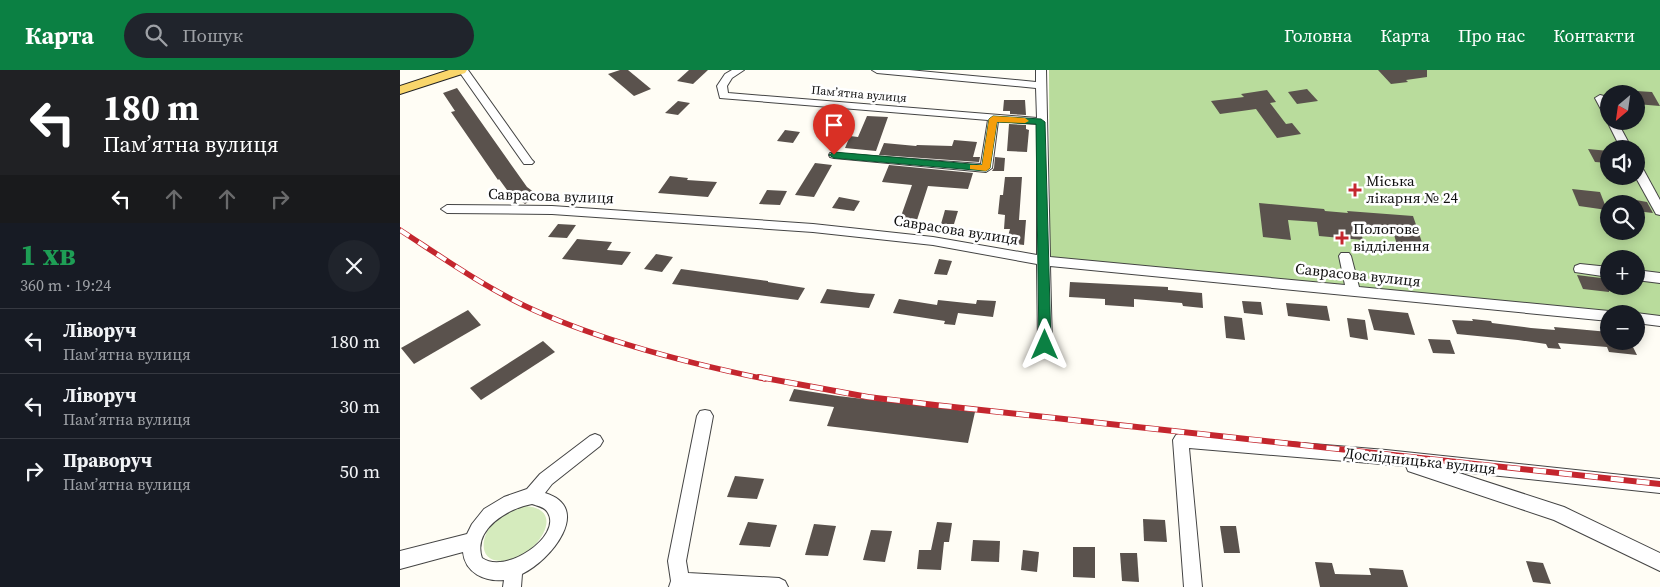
<!DOCTYPE html>
<html lang="uk">
<meta charset="utf-8">
<style>
body{margin:0;font-family:"Source Serif 4",serif;background:#20242c;color:#f1f3f6;height:100vh;display:flex;flex-direction:column;font-size:19px;white-space:nowrap}
*{box-sizing:border-box;margin:0}
p{font-size:16px;color:#9ea1a6}
.icon{flex:none;width:28px;height:28px;fill:none;stroke:currentColor;stroke-width:2;stroke-linecap:round;stroke-linejoin:round}
.map{position:relative;flex:1;overflow:hidden}
.sheet{display:flex;flex-direction:column;background:#171b24;width:400px}
.sheet>*{flex:none}
.top-card{background:#202124;color:#fff;overflow:hidden}
.needle{width:32px;rotate:209deg}
.fabs{position:absolute;left:1200px;top:15px;display:grid;gap:10px}
.fabs a{display:grid;place-items:center;width:45px;height:45px;border-radius:50%;background:#171b24;box-shadow:0 2px 12px #0003;font-size:25px}
.pin{position:absolute;display:grid;place-items:center;width:42px;height:42px;color:#fff;margin:-51px -21px;border-radius:50% 50% 50% 0;rotate:-45deg;box-shadow:0 0 5px #0007}
.pin .icon{rotate:45deg}
.me{position:absolute;width:55px;margin:-28px;rotate:0deg;stroke-linejoin:round;filter:drop-shadow(0 0 4px #0008)}
.turn{display:flex;align-items:center;gap:18px;height:105px;padding:0 20px;font-size:22px}
.turn .icon{width:65px;height:65px;stroke-width:2.5}
.turn b{display:block;font-size:35px;line-height:42px}
.lanes{display:flex;align-items:center;height:48px;padding:0 20px;background:#0003;justify-content:center;gap:25px;direction:ltr}
.lanes .off{opacity:.35}
.round{display:grid;place-items:center;flex:none;width:52px;height:52px;border-radius:26px;background:#20242c}
.overview{display:flex;align-items:center;justify-content:space-between;height:85px;padding:0 20px}
h1{font-size:30px;font-weight:700;line-height:38px;color:#1e9e55}
ul{padding:0;list-style:none}
li{display:flex;align-items:center;gap:15px;height:65px;padding:0 20px;border-top:1px solid #363941}
li div{flex:1}
li b{display:block;font-size:19px}
li em{font-style:normal}
header{display:flex;align-items:center;gap:30px;box-sizing:border-box;height:70px;padding:0 25px;background:#0b8043;color:#fff}
header strong{font-size:24px}
nav{display:flex;gap:28px;margin-inline-start:auto;font-size:18px}
.search{width:350px;height:45px;background:#20242c;display:flex;align-items:center;gap:12px;box-sizing:border-box;padding:0 18px;border-radius:28px;color:#9ea1a6;font-size:19px}
main{display:flex;flex:1;min-height:0}
.map>svg:first-child{display:block}
</style>
<header>
<strong>Карта</strong>
<div class="search"><svg class="icon" aria-label="search" viewBox="0 0 24 24"><circle cx="10" cy="10" r="6"/><path d="M15 15l6 6"/></svg>Пошук</div>
<nav><a>Головна</a><a>Карта</a><a>Про нас</a><a>Контакти</a></nav>
</header>
<main>
<section class="sheet">
<div class="top-card">
<div class="turn"><svg class="icon" aria-label="left" viewBox="0 0 24 24"><path d="M17 20v-9H6M10 6l-5 5 5 5"/></svg><div><b>180 m</b>Пам’ятна вулиця</div></div>
<div class="lanes"><svg class="icon" aria-label="left" viewBox="0 0 24 24"><path d="M17 20v-9H6M10 6l-5 5 5 5"/></svg><svg class="icon off" aria-label="ahead" viewBox="0 0 24 24"><path d="M12 20V5M6 11l6-6 6 6"/></svg><svg class="icon off" aria-label="ahead" viewBox="0 0 24 24"><path d="M12 20V5M6 11l6-6 6 6"/></svg><svg class="icon off" aria-label="right" viewBox="0 0 24 24"><path d="M7 20v-9h11M14 6l5 5-5 5"/></svg></div>
</div>
<div class="overview"><div><h1>1 хв</h1><p>360 m · 19:24</p></div><a class="round"><svg class="icon" aria-label="close" viewBox="0 0 24 24"><path d="M6 6l12 12M18 6L6 18"/></svg></a></div>
<ul>
<li><svg class="icon" aria-label="left" viewBox="0 0 24 24"><path d="M17 20v-9H6M10 6l-5 5 5 5"/></svg><div><b>Ліворуч</b><p>Пам’ятна вулиця</p></div><em>180 m</em></li>
<li><svg class="icon" aria-label="left" viewBox="0 0 24 24"><path d="M17 20v-9H6M10 6l-5 5 5 5"/></svg><div><b>Ліворуч</b><p>Пам’ятна вулиця</p></div><em>30 m</em></li>
<li><svg class="icon" aria-label="right" viewBox="0 0 24 24"><path d="M7 20v-9h11M14 6l5 5-5 5"/></svg><div><b>Праворуч</b><p>Пам’ятна вулиця</p></div><em>50 m</em></li>
</ul>
</section>
<div class="map">
<svg width="1260" height="517" viewBox="0 0 1260 517">
<rect width="100%" height="100%" fill="#fffdf5"/>
<path fill="#d5ebbd" d="M124,436c48,2 9,56 -23,55 -24,0 -20,-26 -7,-39 8,-9 19,-13 30,-16z"/>
<path fill="#b9dc9c" fill-rule="evenodd" d="M649,0h611v249l-24,-5h-25l-561,-57zM1209,24h27v27h-27zM1209,79h27v27h-27zM1209,134h27v27h-27zM1209,189h27v27h-27z"/>
<g fill="#5a524d">
<polygon points="220,0 228,0 251,19 234,26 208,4"/>
<polygon points="289,0 308,0 293,14 277,11"/>
<polygon points="978,0 1027,0 1027,7 1006,10 1008,12 991,14"/>
<polygon points="57,18 127,117 139,126 125,134 107,120 99,109 98,110 51,42 55,41 43,23"/>
<polygon points="907,19 918,31 897,34 888,22"/>
<polygon points="867,20 876,32 870,33 886,54 892,53 901,64 877,68 856,39 820,44 811,31 844,27 841,24"/>
<polygon points="1236,21 1252,22 1260,36 1236,34"/>
<polygon points="604,30 625,30 626,45 610,44 610,41 603,41"/>
<polygon points="278,31 290,33 278,45 265,43"/>
<polygon points="467,46 488,47 476,81 445,78 450,66 458,67"/>
<polygon points="609,54 626,55 626,59 629,60 627,82 607,81"/>
<polygon points="385,60 400,62 393,73 377,71"/>
<polygon points="554,70 577,72 573,87 580,87 579,92 479,85 484,73 516,76 517,75 552,76"/>
<polygon points="1188,79 1209,81 1209,93 1195,92"/>
<polygon points="595,87 605,88 604,101 592,101 594,98"/>
<polygon points="415,93 432,95 414,127 395,125"/>
<polygon points="489,95 573,103 568,119 528,116 517,150 500,149 512,115 482,112"/>
<polygon points="270,106 288,108 287,110 317,112 308,127 258,123"/>
<polygon points="605,107 622,107 619,150 626,150 624,175 606,173 610,159 604,159 605,145 598,144 600,125 603,125"/>
<polygon points="1172,119 1200,122 1207,140 1179,136"/>
<polygon points="367,120 387,121 380,135 359,134"/>
<polygon points="439,127 460,131 454,141 432,138"/>
<polygon points="1236,130 1247,132 1253,143 1236,141"/>
<polygon points="859,133 924,139 925,141 948,143 947,141 1013,146 1025,181 998,178 992,158 959,155 963,170 919,166 917,152 888,150 891,170 863,167"/>
<polygon points="545,140 558,141 554,154 541,154"/>
<polygon points="158,154 176,155 167,168 148,167"/>
<polygon points="177,169 212,172 207,180 231,182 222,195 162,189"/>
<polygon points="256,184 273,187 262,202 244,199"/>
<polygon points="539,189 552,191 547,205 534,204"/>
<polygon points="281,199 368,211 368,212 405,218 398,230 272,214"/>
<polygon points="1177,205 1209,209 1209,222 1183,219"/>
<polygon points="670,212 749,216 768,217 768,220 802,223 803,238 783,236 782,233 734,229 734,237 705,235 705,229 669,227"/>
<polygon points="427,219 460,223 475,224 469,238 420,233"/>
<polygon points="499,229 537,235 538,230 576,234 577,230 596,231 593,247 558,243 555,255 544,254 545,251 493,243"/>
<polygon points="842,231 861,232 863,245 844,243"/>
<polygon points="886,233 927,236 930,251 888,246"/>
<polygon points="968,239 1008,243 1015,265 974,260"/>
<polygon points="68,240 81,255 14,294 1,278"/>
<polygon points="824,246 842,248 845,270 826,268"/>
<polygon points="947,248 965,250 968,270 950,267"/>
<polygon points="1072,249 1091,251 1092,253 1131,258 1155,260 1154,257 1209,262 1209,271 1230,271 1237,285 1209,282 1207,277 1158,273 1161,279 1148,278 1146,274 1118,270 1057,264 1052,250 1073,251"/>
<polygon points="1028,269 1050,270 1055,284 1033,283"/>
<polygon points="143,271 155,282 81,330 70,318"/>
<polygon points="394,319 438,326 575,342 568,373 427,356 434,337 389,331"/>
<polygon points="335,406 364,409 357,429 327,427"/>
<polygon points="743,449 765,450 767,472 744,471"/>
<polygon points="348,452 377,455 370,477 339,475"/>
<polygon points="537,452 552,453 549,472 544,472 541,500 517,499 519,480 531,480"/>
<polygon points="414,454 436,456 428,486 405,485"/>
<polygon points="820,456 836,456 840,483 824,483"/>
<polygon points="471,460 492,461 485,492 463,490"/>
<polygon points="573,470 600,471 599,492 571,491"/>
<polygon points="673,477 695,477 695,508 673,507"/>
<polygon points="623,480 639,482 637,502 621,500"/>
<polygon points="720,483 737,483 739,512 722,511"/>
<polygon points="1126,491 1143,493 1151,514 1133,512"/>
<polygon points="915,492 932,493 935,504 971,505 969,498 1003,500 1008,517 920,517"/>
</g>
<g fill="none" stroke-linecap="round" stroke-linejoin="round">
<g stroke="#444" stroke-width="2">
<g id="minor">
<polygon points="58,0 68,0 132,90 134,92 132,94 124,94"/>
<polygon points="332,0 344,0 332,8 327,16 328,23 637,48 636,18 477,3 472,0 509,0 636,12 636,0 646,0 650,187 945,215 939,186 941,183 949,183 951,186 959,217 1209,241 1215,244 1209,244 1209,251 650,196 652,275 650,279 645,281 640,279 638,275 637,194 533,175 413,162 152,144 47,143 41,139 47,135 152,136 413,154 533,167 637,185 637,54 598,51 592,98 586,102 434,88 430,87 429,85 430,83 581,94 588,50 320,28 317,16 325,4"/>
<polygon points="1200,25 1204,26 1209,35 1209,48 1204,45 1195,28"/>
<polygon points="1209,49 1209,51 1217,51 1232,79 1221,79 1207,51"/>
<polygon points="1236,94 1242,97 1260,130 1260,145 1256,144 1235,106"/>
<polygon points="1180,194 1209,197 1209,207 1175,202 1174,199 1175,196"/>
<polygon points="1236,200 1260,203 1260,213 1236,210"/>
<polygon points="1236,243 1260,246 1260,256 1236,253 1236,244 1233,244"/>
<polygon points="305,340 310,341 313,346 286,491 288,503 379,508 385,511 388,517 269,517 271,511 268,491 297,346 300,341"/>
<polygon points="781,363 986,380 1260,409 1260,423 1053,401 1164,437 1260,483 1260,501 1154,450 1014,403 1008,401 1006,396 789,378 802,517 784,517 773,370 776,365"/>
<path d="M195,364l5,2 3,5 -3,5 -48,38 -7,9c49,15 5,68 -23,81l-1,13h-18l1,-7c-19,2 -39,-7 -41,-28l-63,17v-18l67,-17 5,-10 12,-15 20,-12 23,-8 13,-15 50,-38zM132,434c6,2 13,3 16,9 14,23 -42,62 -66,45 -10,-29 27,-50 50,-54z"/>
</g>
</g>
<g stroke="#222" stroke-width="2">
<polygon id="major" points="49,0 67,0 65,3 0,24 0,16"/>
</g>
<use href="#minor" fill="#fff" fill-rule="evenodd"/>
<use href="#major" fill="#f9d66b" fill-rule="evenodd"/>
<g stroke="#c4262e" stroke-width="5.5">
<path id="rail-far1" d="M0,160c40,26 80,54 123,75 71,34 164,58 242,74"/>
</g>
<g stroke="#c4262e" stroke-width="6">
<polyline id="rail" points="359,307 468,327 535,335 1260,414"/>
</g>
<use href="#rail-far1" stroke="#fff" stroke-width="4" stroke-dasharray="11" stroke-linecap="butt"/>
<use href="#rail" stroke="#fff" stroke-width="4.5" stroke-dasharray="13" stroke-linecap="butt"/>
</g>
<polygon fill="#0b8043" stroke="#07532c" points="593,46 641,49 645,52 651,275 645,279 639,275 636,54 597,52 590,98 586,101 434,88 429,85 434,82 582,95 589,49"/>
<polygon fill="#f59e0b" points="593,46 625,48 629,51 625,53 597,52 590,98 586,101 570,99 570,95 582,95 589,49"/>
<g fill="#c4262e" stroke="#fff" stroke-width="2">
<path d="M952.5 112.5h5v5h5v5h-5v5h-5v-5h-5v-5h5z"/>
<path d="M939.5 160.5h5v5h5v5h-5v5h-5v-5h-5v-5h5z"/>
</g>
<g text-anchor="middle" stroke-width="5" stroke-linejoin="round" paint-order="stroke">
<g font-size="12" fill="#111" stroke="#fff">
<text transform="translate(459 24) rotate(5)" y="4">Пам’ятна вулиця</text>
</g>
<g font-size="15" fill="#111" stroke="#fff" text-anchor="start">
<text x="966" y="116">Міська<tspan x="966" dy="17">лікарня № 24</tspan></text>
<text x="953" y="164">Пологове<tspan x="953" dy="17">відділення</tspan></text>
</g>
<g font-size="15" fill="#111" stroke="#fff">
<text transform="translate(151 126) rotate(2)" y="5">Саврасова вулиця</text>
<text transform="translate(556 160) rotate(9)" y="5">Саврасова вулиця</text>
<text transform="translate(958 205) rotate(6)" y="5">Саврасова вулиця</text>
<text transform="translate(1020 391) rotate(6)" y="5">Дослідницька вулиця</text>
</g>
</g>
</svg>
<div class="fabs">
<a><svg class="needle" viewBox="-14 -14 28 28"><path d="M0-13l5 13h-10z" fill="#e53935"/><path d="M0 13l5-13h-10z" fill="#9ea1a6"/></svg></a>
<a><svg class="icon" aria-label="sound" viewBox="0 0 24 24"><path d="M4 9h4l5-4v14l-5-4H4zM17 9q2 3 0 6"/></svg></a>
<a><svg class="icon" aria-label="search" viewBox="0 0 24 24"><circle cx="10" cy="10" r="6"/><path d="M15 15l6 6"/></svg></a>
<a>+</a>
<a>−</a>
</div>
<div class="pin" style="left:434px;top:85px;background:#d93025"><svg class="icon" aria-label="arrive" viewBox="0 0 24 24"><path d="M6 21V4h12l-3 4 3 4H6"/></svg></div>
<svg class="me" style="left:645px;top:275px" viewBox="-20 -20 40 40"><path d="M0-17L14 15 0 8-14 15z" fill="#0b8043" stroke="#fff" stroke-width="4"/></svg>
</div>
</main>
